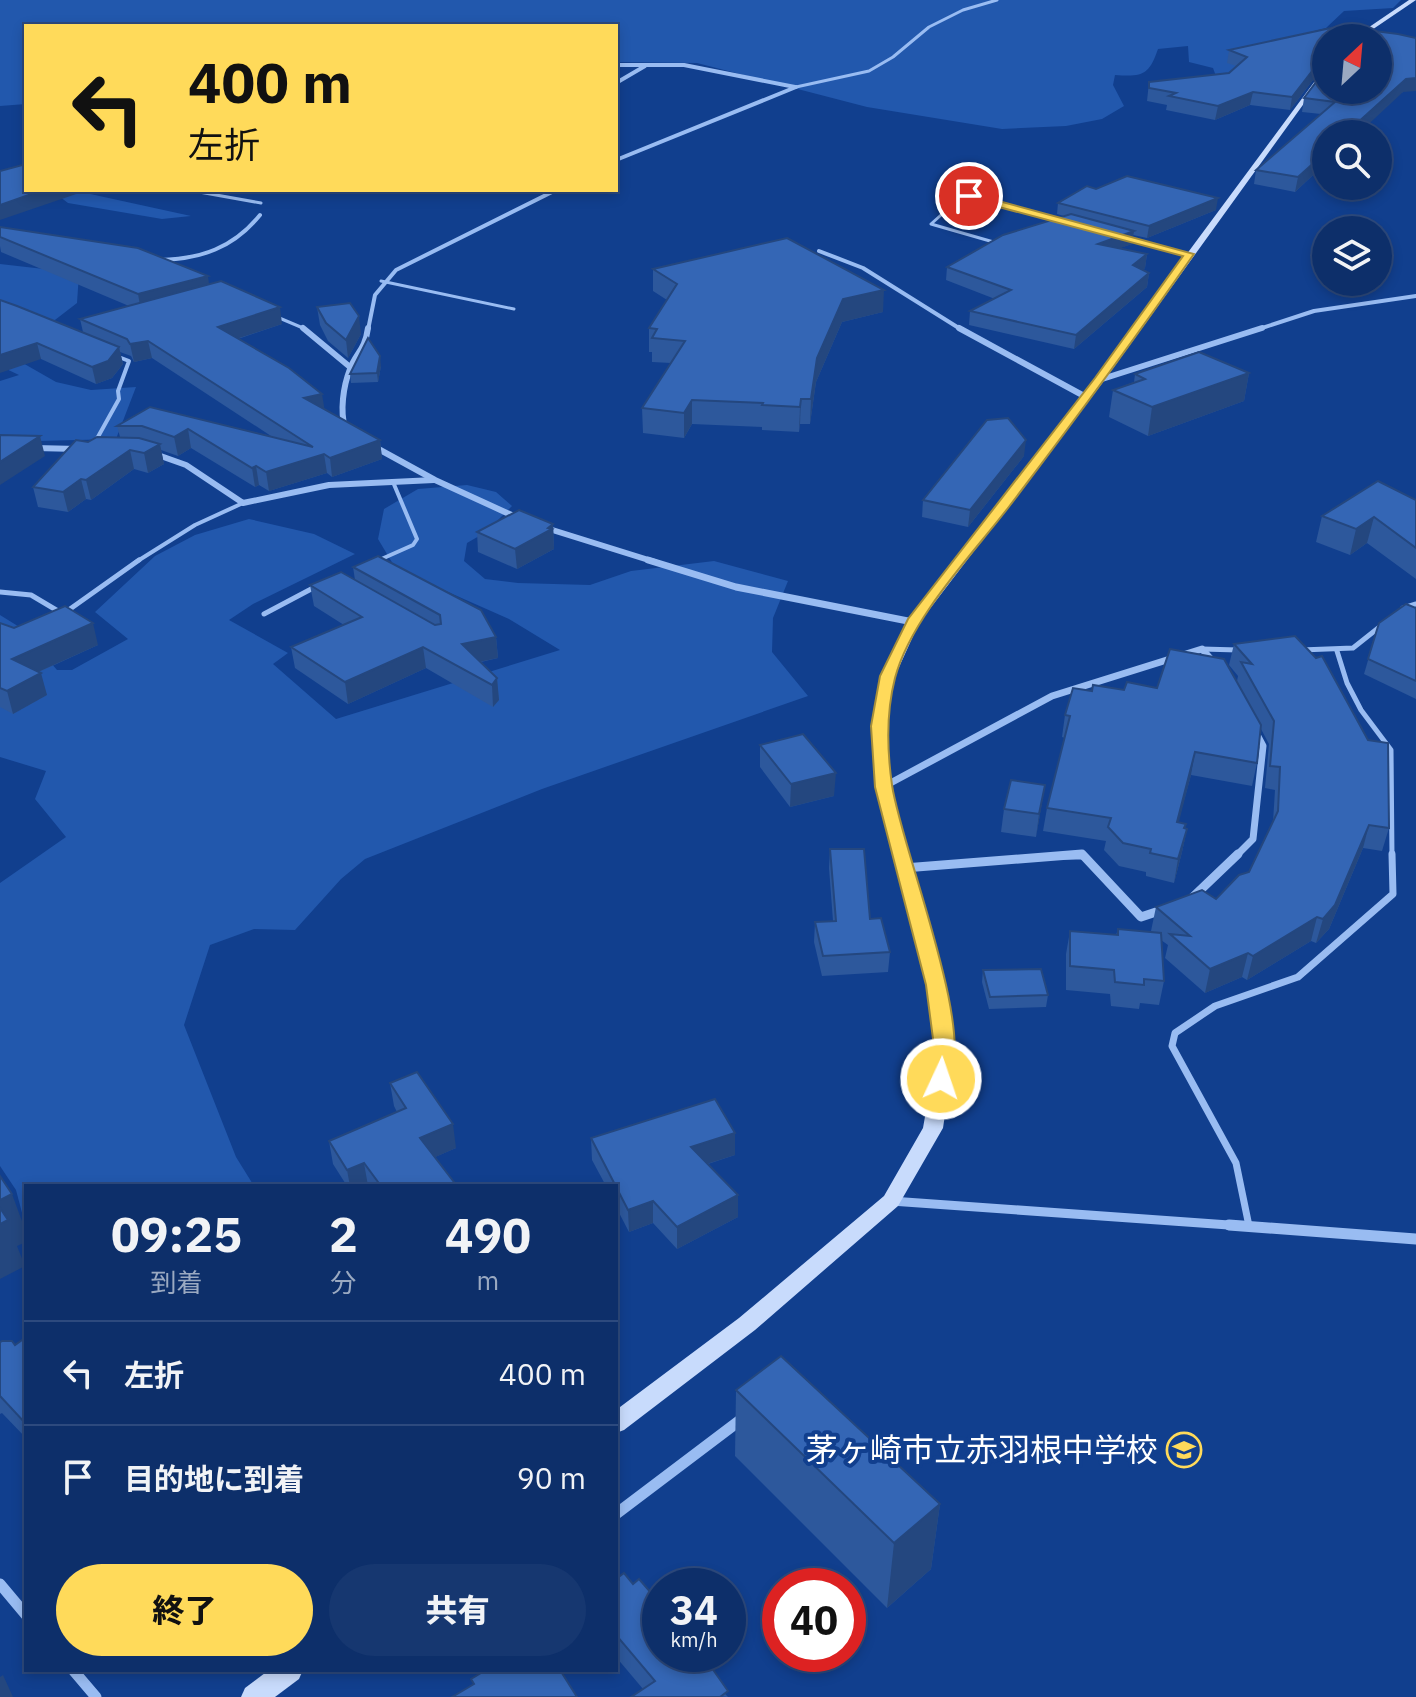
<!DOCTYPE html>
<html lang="ja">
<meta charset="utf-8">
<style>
body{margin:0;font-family:"IBM Plex Sans","Noto Sans JP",sans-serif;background:#163770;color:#f1f3f6;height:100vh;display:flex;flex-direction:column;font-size:30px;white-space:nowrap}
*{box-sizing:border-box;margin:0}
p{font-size:26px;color:#9aa9c1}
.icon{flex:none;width:44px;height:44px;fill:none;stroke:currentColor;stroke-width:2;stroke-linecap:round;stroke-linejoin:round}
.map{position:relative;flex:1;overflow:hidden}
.panel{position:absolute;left:24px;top:1184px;width:594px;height:488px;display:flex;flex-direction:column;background:#0d2f6a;border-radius:0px;box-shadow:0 4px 12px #0003,0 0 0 2px #2d4a7e}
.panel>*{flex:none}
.banner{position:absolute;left:24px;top:24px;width:594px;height:168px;border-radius:0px;box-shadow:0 4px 12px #0003,0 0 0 2px #2d4a7e;background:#ffda5a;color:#111;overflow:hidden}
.needle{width:52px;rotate:26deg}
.controls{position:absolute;left:1312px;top:24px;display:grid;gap:16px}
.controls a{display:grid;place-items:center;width:80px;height:80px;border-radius:50%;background:#0d2f6a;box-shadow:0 4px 12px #0003,0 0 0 2px #2d4a7e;font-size:40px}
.speed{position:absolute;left:642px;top:1568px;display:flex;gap:16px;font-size:40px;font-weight:700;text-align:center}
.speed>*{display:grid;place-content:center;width:104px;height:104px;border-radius:50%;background:#0d2f6a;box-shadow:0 4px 12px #0003,0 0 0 2px #2d4a7e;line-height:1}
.speed small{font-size:20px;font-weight:400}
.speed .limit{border:12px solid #d22;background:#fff;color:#111}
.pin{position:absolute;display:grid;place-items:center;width:68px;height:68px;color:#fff;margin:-34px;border:4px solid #fff;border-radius:50%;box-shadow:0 2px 8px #0007}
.me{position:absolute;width:88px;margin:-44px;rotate:3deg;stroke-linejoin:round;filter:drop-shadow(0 0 6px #0008)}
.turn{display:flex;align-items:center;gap:28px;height:168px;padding:0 32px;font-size:36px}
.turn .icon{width:104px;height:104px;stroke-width:2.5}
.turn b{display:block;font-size:56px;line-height:68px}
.eta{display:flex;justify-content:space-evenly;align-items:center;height:136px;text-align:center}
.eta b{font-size:48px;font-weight:800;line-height:56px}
.primary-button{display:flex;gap:16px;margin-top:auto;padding:16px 32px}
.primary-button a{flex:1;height:92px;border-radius:48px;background:#ffda5a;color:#111;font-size:32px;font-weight:800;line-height:92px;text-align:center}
.primary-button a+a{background:#163770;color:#f1f3f6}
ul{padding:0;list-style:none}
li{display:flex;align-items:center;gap:24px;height:104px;padding:0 32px;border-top:2px solid #2d4a7e}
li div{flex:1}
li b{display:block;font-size:30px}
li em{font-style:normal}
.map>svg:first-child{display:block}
</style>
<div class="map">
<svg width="1416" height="1697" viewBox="0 0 1416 1697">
<rect width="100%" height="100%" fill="#113f8e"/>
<g fill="#2258ad">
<path d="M0,0h1401l-8,8 -49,3 -18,17 -70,18 9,15 -48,18 -4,-11 -24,-6 -1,-16 -30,3c-9,26 -15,28 -43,26l-2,10 11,21 -22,13 -36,7 -64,3 -135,-22 -170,-44 -81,-1v-36h-590v78l-26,2z"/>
<polygon points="51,190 72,190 191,216 162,219 68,203"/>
<polygon points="0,264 79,273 77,303 51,323 0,322"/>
<polygon points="0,350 56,382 91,390 136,387 116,439 0,442 0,381 19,375 0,366"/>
<polygon points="467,485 496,492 512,506 486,532 467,543 464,561 485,579 518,583 590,585 631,571 714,561 788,581 773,618 772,652 808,696 542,789 365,859 341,879 295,930 254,929 210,945 184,1025 236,1157 254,1186 26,1186 26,1228 16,1190 0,1166 0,883 66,837 35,799 46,771 0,757 0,615 21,628 57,670 72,670 128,639 95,612 155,556 195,535 249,519 314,534 355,554 253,604 229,620 288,653 273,664 336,719 560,650 509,619 396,569 378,539 384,509 418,489"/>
</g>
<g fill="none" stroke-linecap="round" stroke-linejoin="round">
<g stroke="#99bcf2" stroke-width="3">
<polyline points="796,87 869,71 893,57 929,27 963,10 997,0"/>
<polyline points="188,190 261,203"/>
<polyline points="1126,239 1189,254"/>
<polyline points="997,243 931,224 959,199 969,196 1062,221"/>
<polyline points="381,281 514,309"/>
<polyline points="277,317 303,328"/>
</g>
<g stroke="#99bcf2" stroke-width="4">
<polyline points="94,444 119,399 118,391 129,361 116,356"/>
<polyline points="377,561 413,545 417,539 393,482"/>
<polyline points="136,562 195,525 243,503"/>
</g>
<g stroke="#99bcf2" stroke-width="5">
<polyline points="377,561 380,560"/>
<polyline points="0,592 31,595 63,614 139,560"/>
<polyline points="1403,608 1416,604"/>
<polyline points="264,614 315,587"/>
<polyline points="1202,649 1238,650"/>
<polyline points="1301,650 1353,648 1382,625"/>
<polyline points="1337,651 1347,683 1361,710 1391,750 1392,856"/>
</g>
<polyline stroke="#99bcf2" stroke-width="7" points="1249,1226 1236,1163 1172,1046 1175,1033 1215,1006 1298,977 1393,894 1392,854"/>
<g stroke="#99bcf2" stroke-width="4">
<polyline points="616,65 684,65 795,87"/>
<polyline points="616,83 645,66"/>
<polyline points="616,160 796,87"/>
<polyline points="819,251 863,268 962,330"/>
<path d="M160,260c41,-1 73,-12 100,-45"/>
<polyline points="368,330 375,295 396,270 556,190"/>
<polyline points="1256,330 1314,311 1416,296"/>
</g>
<g stroke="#99bcf2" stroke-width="6">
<polyline points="303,328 350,367"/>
<polyline points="959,328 1086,397"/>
<polyline points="1099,380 1262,328"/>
<path d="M345,428c-5,-17 -2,-41 5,-59 6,-16 15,-19 18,-41"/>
<polyline points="373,446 435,480 518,518"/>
<polyline points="35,448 78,449"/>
<polyline points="155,454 186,465 243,503 329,485 434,480"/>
<polyline points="546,528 655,562"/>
</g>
<g stroke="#99bcf2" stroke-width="7">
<polyline points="648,560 736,587 913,622"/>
<polyline points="883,787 1052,696 1202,649 1215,664"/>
<polyline points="1061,856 1084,856"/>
<polyline points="1236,856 1253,839 1263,746 1255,731"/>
</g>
<g stroke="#99bcf2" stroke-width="9">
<polyline points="904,868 1082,854 1141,917 1162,910"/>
<polyline points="1193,897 1238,854"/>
<polyline points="891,1201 1257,1227"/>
</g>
<g stroke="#99bcf2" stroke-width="11">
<polyline points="1229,1225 1416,1239"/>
<polyline points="616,1514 743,1418"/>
<polyline points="0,1584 26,1615"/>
<polyline points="73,1670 96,1697"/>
</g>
<g fill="#c8dbfc" fill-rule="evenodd">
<polygon points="1409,0 1416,0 1360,38 1353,38"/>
<polygon points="1326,66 1326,73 1103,382 919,623 895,676 886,726 891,787 945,985 954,1054 943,1128 898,1206 755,1330 624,1430 616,1433 616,1410 739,1318 884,1196 923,1128 936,1054 927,985 875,787 872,726 881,676 908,619 1095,378"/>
<polygon points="269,1670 303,1670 299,1679 275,1697 241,1697 245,1688"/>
</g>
</g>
<g fill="#2d589c">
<polygon points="1340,26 1403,92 1326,134 1326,163 1295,192 1254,184 1256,170 1321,114 1302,112 1304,98 1378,90 1326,38 1326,63 1290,110 1250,105 1215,120 1166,110 1167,105 1147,101 1149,82 1229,73 1236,66 1227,63 1229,50"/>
<polygon points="1096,189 1216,210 1147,238 1133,235 1132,244 1119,248 1147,254 1145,268 1142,270 1149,273 1147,287 1074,349 969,325 970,311 995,299 946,280 947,267 1064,216 1057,214 1058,203"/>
<polygon points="0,227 209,284 282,324 238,339 324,409 380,440 382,459 332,477 327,473 269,491 259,485 255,487 191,448 178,456 161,450 164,464 148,473 134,469 91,500 86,499 68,512 38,507 33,487 88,442 120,437 117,426 150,407 271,436 152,358 134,362 131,356 120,352 123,364 112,378 96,384 41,359 0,300 83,332 80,319 129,306 1,252 0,246"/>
<polygon points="653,269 883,312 842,322 816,382 810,424 800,424 799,432 762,430 762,427 692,424 684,438 643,433 642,408 671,363 652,362 652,352 649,352 649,328 667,300 653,291"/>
<polygon points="317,307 361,334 348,358 328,341 320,325"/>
<polygon points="381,366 378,382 351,383 350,374"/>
<polygon points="1249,373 1244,401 1148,436 1109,417 1113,390 1134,382 1135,374"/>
<polygon points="1024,456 968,527 922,517 923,500"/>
<polygon points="1416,500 1416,579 1367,543 1350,555 1316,542 1322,516"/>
<polygon points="553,524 554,549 517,569 478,552 477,532"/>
<polygon points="353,567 496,637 498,658 481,662 497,678 499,700 493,707 426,668 348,704 295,668 291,647 344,625 314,606 310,585 355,580"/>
<polygon points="1416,608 1416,699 1364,674 1379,623"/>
<polygon points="0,623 14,628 98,645 39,672 47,695 13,714 0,707"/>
<polygon points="1234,644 1389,828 1382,851 1363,848 1329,929 1316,943 1311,941 1247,980 1242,977 1205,993 1165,958 1168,945 1161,940 1164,981 1159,1005 1140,1003 1139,1009 1111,1006 1110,994 1066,990 1066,954 1070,931 1116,935 1118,929 1153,932 1151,931 1156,907 1216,899 1249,872 1273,822 1275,790 1265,788 1269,744 1261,729 1257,763 1252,786 1191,775 1178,822 1187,829 1182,852 1174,883 1146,876 1146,872 1119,866 1104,850 1106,841 1043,831 1047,808 1065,738 1062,737 1065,715 1092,691 1157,688 1237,681 1238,676 1229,665"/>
<polygon points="760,745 834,796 790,807 760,767"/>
<polygon points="1045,785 1036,837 1001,832 1004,809"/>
<polygon points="830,849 890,952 888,972 822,976 814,942 815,922 833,921 829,868"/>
<polygon points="983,970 1048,995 1046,1007 989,1009 982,982"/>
<polygon points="390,1083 456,1148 435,1157 457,1186 347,1186 333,1164 329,1141 397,1112 394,1106"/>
<polygon points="735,1133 735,1155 708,1164 738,1217 677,1249 653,1223 629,1232 616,1207 616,1186 606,1186 592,1160 591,1138"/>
<polygon points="0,1342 15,1345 26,1342 26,1438 2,1413 0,1414"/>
<polygon points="736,1390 940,1504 931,1569 887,1608 735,1456"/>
<polygon points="616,1579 728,1697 643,1689 616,1657"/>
</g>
<g fill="#24477f">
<polygon points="1326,53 1326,63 1290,110 1292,97"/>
<polygon points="1416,78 1416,91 1403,92 1358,134 1345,134 1406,79"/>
<polygon points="1253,92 1250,105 1215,120 1218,106"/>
<polygon points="1326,152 1326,163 1295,192 1298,177"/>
<polygon points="43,190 88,190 0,220 0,205"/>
<polygon points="1218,198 1216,210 1147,238 1149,226"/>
<polygon points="1134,231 1132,244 1096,257 1098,244"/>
<polygon points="1147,254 1145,268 1131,278 1133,265"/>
<polygon points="1149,273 1147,287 1074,349 1076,335"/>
<polygon points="208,276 210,292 141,311 138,294"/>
<polygon points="884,290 883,312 842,322 816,382 810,424 811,399 817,358 843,299"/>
<polygon points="280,307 282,324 221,344 218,327"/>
<polygon points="359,316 361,334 348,358 346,340"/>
<polygon points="148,341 152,358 134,362 130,344"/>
<polygon points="37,343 41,359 0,373 0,355"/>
<polygon points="119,347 123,364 112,378 96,384 92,367"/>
<polygon points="380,356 381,366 378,382 377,373"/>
<polygon points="1249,373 1244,401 1148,436 1152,407"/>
<polygon points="322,394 325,412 304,398"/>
<polygon points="801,399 800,424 799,432 800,407"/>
<polygon points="692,400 692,424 684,438 684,413"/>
<polygon points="188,429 191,448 178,456 174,437"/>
<polygon points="40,436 45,456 0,485 0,462"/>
<polygon points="380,440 382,459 332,477 330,458"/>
<polygon points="1026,440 1024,456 968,527 970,510"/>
<polygon points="160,444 164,464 148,473 144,453"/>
<polygon points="130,450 134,469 91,500 86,480"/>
<polygon points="324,454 327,473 269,491 266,472"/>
<polygon points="256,466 259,485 255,487 252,468"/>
<polygon points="81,479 86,499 68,512 63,492"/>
<polygon points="1374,517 1367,543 1350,555 1356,529"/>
<polygon points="553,524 554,549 517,569 515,549"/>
<polygon points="93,623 98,645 18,681 12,659"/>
<polygon points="496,637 498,658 464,665 462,644"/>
<polygon points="423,647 426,668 348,704 345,682"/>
<polygon points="41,673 47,695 13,714 7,691"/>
<polygon points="497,678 499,700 493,707 492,685"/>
<polygon points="1195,752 1191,775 1173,845 1177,822"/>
<polygon points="836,773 834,796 790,807 791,784"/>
<polygon points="1045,785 1041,808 1036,837 1039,814"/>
<polygon points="1369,825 1363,848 1329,929 1316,943 1323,919"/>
<polygon points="1187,829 1182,852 1174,883 1178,859"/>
<polygon points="1317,917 1311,941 1247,980 1253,956"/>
<polygon points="1248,953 1242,977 1205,993 1210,969"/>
<polygon points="453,1124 456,1148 424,1162 420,1138"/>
<polygon points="735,1133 735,1155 691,1169 691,1147"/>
<polygon points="364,1163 368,1186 350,1186 347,1170"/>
<polygon points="12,1194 26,1232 26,1242 17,1246 25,1266 0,1279 0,1200"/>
<polygon points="738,1195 738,1217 677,1249 677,1227"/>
<polygon points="653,1201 653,1223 629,1232 628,1210"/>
<polygon points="940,1504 931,1569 887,1608 894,1543"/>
<polygon points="3,1675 13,1697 0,1697 0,1677"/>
</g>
<g fill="#3466b5" stroke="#24477f" stroke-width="2">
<polygon points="1340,26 1363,33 1367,30 1398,34 1416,38 1416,78 1406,79 1345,134 1326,134 1326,152 1298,177 1256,170 1335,102 1304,98 1326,69 1326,90 1378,90 1378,38 1326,38 1326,53 1292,97 1253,92 1218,106 1169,96 1176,93 1149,88 1149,82 1229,73 1247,57 1229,50"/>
<polygon points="26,164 26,190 43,190 0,205 0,171"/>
<polygon points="1127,176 1218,198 1149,226 1058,203 1087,186 1096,189"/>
<polygon points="1071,214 1134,231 1098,244 1147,254 1133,265 1149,273 1076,335 970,311 1011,290 947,267 1003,235"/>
<polygon points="0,227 138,248 208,276 138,294 0,237"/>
<polygon points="787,238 884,290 843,299 817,358 811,399 801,399 800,407 762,405 763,403 692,400 684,413 642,408 685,341 652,338 657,329 649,328 677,284 653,269"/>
<polygon points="221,281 280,307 218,327 289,368 322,394 304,398 380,440 330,458 324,454 266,472 256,466 252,468 188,429 174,437 142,426 117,426 150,407 313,447 148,341 130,344 127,339 80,319"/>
<polygon points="0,300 17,306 119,347 108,361 92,367 37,343 0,355"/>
<polygon points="350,303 359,316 346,340 326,323 317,307"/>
<polygon points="368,338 380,356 377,373 350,374"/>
<polygon points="1199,352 1249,373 1152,407 1113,390 1145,379 1135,374"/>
<polygon points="1008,418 1026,440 970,510 923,500 987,420"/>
<polygon points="0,435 40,436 0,462"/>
<polygon points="97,437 139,438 160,444 144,453 130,450 86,480 81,479 63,492 33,487 76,440 88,442"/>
<polygon points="1378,481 1416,500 1416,548 1374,517 1356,529 1322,516"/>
<polygon points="519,510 553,524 548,528 552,529 515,549 477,532"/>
<polygon points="378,556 481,610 496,637 462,644 497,678 492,685 423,647 345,682 291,647 362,617 310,585 341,572 435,625 441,624 440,615 353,567"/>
<polygon points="1406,604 1416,608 1416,681 1368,659 1379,623"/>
<polygon points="65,606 93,623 12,659 41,673 7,691 0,688 0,623 14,628"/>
<polygon points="1295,636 1316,658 1322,656 1368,740 1388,743 1389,828 1369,825 1335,905 1323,919 1317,917 1253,956 1248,953 1210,969 1170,934 1190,936 1156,907 1202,890 1216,899 1239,875 1249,872 1278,811 1280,767 1270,766 1274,721 1241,662 1252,664 1234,644"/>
<polygon points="1170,649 1224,659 1261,725 1257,763 1195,752 1177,822 1186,824 1184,828 1187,829 1178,859 1150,853 1151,849 1123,843 1108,827 1111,818 1047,808 1070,716 1065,715 1073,688 1092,691 1093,685 1124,690 1127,682 1157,688"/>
<polygon points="803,734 836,773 791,784 760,745"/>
<polygon points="1011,780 1045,785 1039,814 1004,809"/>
<polygon points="830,849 864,849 870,919 881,918 890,952 823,956 815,922 836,921"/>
<polygon points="1118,929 1161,933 1164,981 1144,979 1144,985 1115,982 1114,970 1070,966 1070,931 1118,935"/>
<polygon points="1041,969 1048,995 990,997 983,970"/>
<polygon points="417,1072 453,1124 420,1138 457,1186 381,1186 364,1163 347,1170 329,1141 406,1108 390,1083"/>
<polygon points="715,1099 735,1133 691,1147 738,1195 677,1227 653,1201 628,1210 591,1138"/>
<polygon points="0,1176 12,1194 0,1200"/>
<polygon points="0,1208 8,1220 0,1224"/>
<polygon points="22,1340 25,1343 26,1342 26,1424 0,1396 0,1342 2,1341 12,1341 15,1345"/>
<polygon points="781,1356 940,1504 894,1543 736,1390"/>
<polygon points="624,1573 633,1584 639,1579 660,1603 660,1654 702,1654 728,1691 720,1697 631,1697 655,1681 616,1635 616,1579"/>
<polygon points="486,1670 560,1670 577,1697 452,1697 474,1684 471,1679"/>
</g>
<path fill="#ffda5a" stroke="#a68e3a" stroke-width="2" d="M969,193l225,61c-60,86 -122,170 -186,254 -37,48 -97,110 -113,170 -9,35 -8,72 -3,107 9,63 86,249 56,299h-14l-4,-5 5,-25 -9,-69 -51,-198 -4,-61 9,-50 28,-57 187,-241 88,-122 -218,-58z"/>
<defs>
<g id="school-ring" transform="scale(1.8)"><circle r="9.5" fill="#113f8e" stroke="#ffda5a" stroke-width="1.5"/><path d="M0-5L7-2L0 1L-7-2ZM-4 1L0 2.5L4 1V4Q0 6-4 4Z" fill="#ffda5a"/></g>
</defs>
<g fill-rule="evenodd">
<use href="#school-ring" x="1184" y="1450"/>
</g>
<g text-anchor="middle" stroke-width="8" stroke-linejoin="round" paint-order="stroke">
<g font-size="32" fill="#fff" stroke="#113f8e" text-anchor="end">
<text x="1158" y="1461">茅ヶ崎市立赤羽根中学校</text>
</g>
</g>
</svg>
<div class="controls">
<a><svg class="needle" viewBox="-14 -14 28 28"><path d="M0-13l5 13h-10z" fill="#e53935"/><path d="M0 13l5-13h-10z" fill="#9aa9c1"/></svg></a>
<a><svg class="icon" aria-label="search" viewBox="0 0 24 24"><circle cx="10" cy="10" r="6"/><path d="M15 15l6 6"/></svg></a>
<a><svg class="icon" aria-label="layers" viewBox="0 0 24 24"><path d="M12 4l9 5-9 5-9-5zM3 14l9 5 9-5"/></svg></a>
</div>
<div class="speed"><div>34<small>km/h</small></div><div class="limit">40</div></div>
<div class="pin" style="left:969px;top:196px;background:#d93025"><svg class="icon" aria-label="arrive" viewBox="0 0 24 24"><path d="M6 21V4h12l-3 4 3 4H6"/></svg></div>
<svg class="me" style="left:941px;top:1079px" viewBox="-20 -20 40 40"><circle r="17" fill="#ffda5a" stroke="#fff" stroke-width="3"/><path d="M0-11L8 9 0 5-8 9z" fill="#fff"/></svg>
<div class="banner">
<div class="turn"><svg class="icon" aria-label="left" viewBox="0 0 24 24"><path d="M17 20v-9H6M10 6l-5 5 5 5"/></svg><div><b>400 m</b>左折</div></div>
</div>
<section class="panel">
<div class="eta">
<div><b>09:25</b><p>到着</p></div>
<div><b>2</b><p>分</p></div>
<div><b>490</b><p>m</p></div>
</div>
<ul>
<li><svg class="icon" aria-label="left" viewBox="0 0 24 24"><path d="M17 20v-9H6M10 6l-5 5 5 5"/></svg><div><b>左折</b></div><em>400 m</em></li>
<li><svg class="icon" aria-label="arrive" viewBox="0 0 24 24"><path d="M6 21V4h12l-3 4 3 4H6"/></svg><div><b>目的地に到着</b></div><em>90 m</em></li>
</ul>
<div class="primary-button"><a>終了</a><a>共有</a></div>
</section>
</div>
